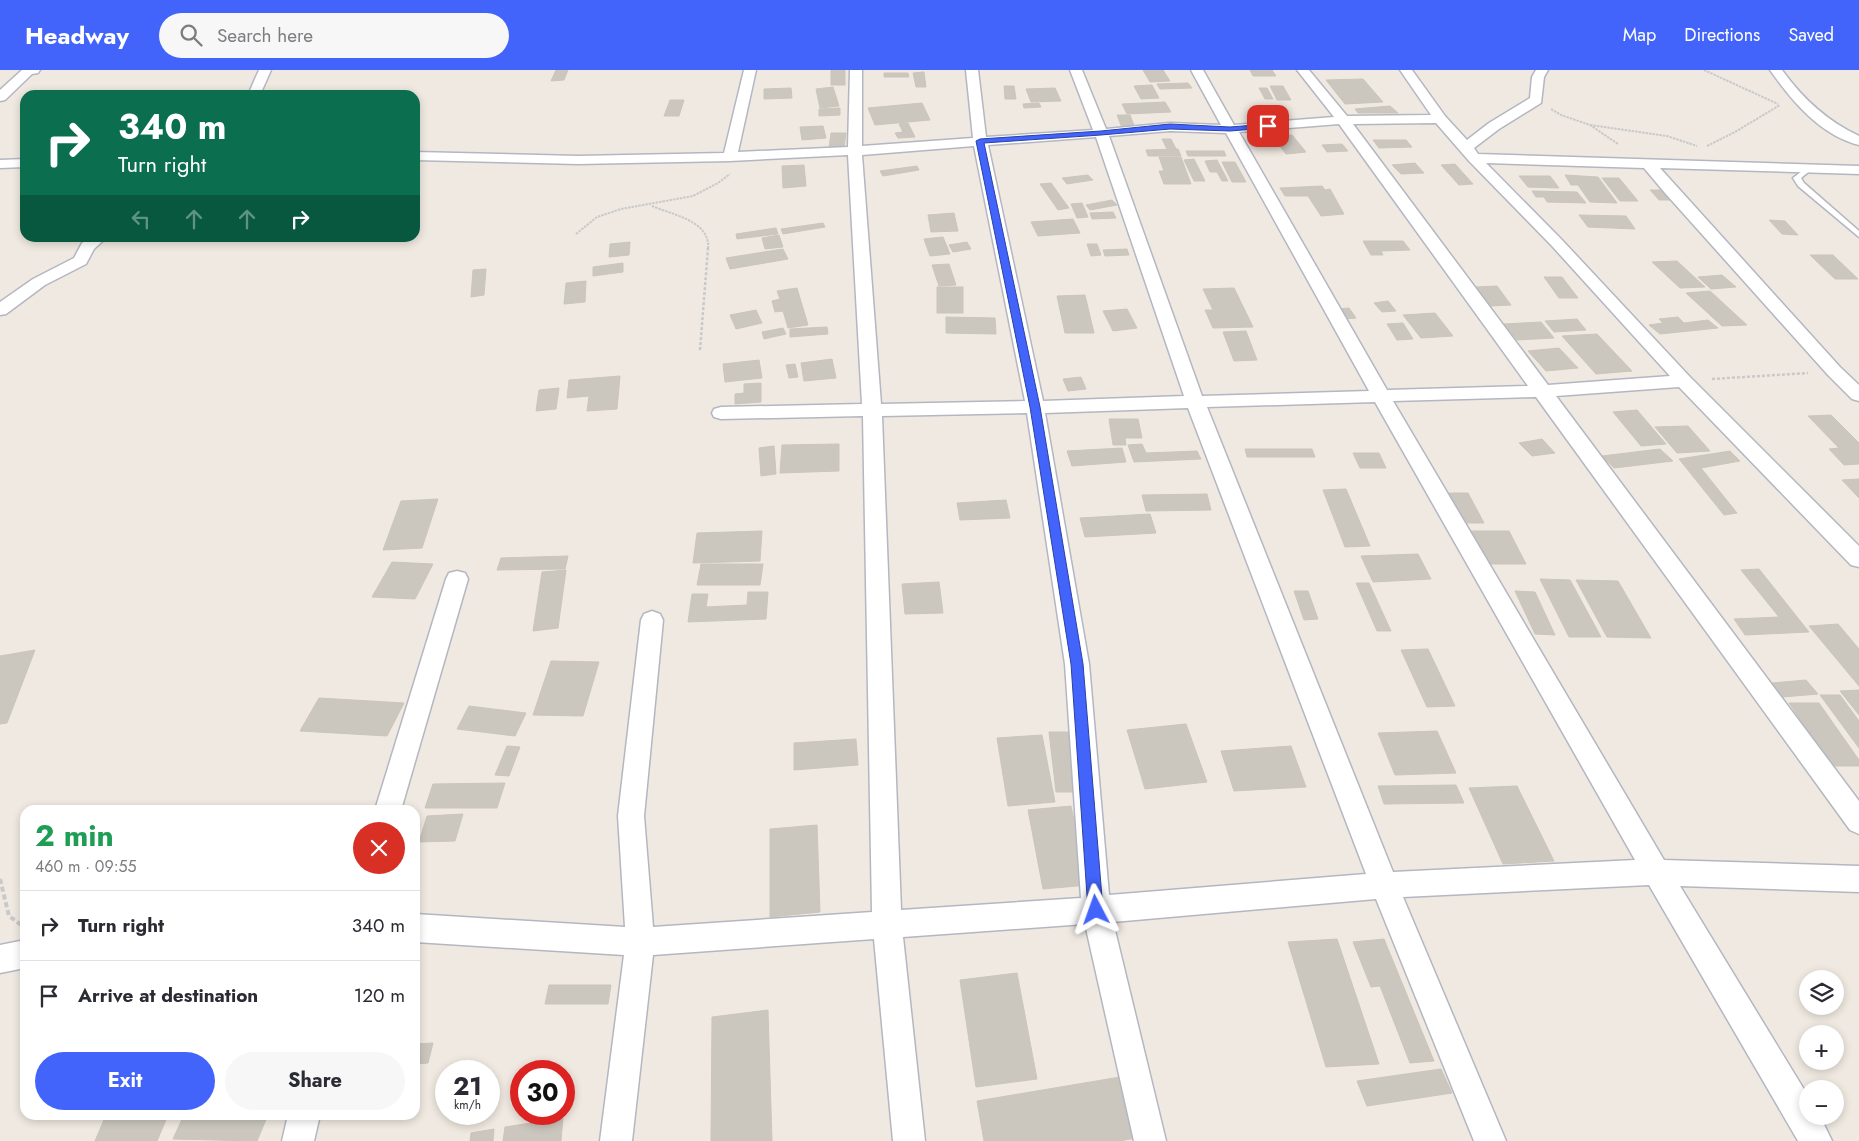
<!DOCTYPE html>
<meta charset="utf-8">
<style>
body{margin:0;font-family:Jost,sans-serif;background:#f7f7f7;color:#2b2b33;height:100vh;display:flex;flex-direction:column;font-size:19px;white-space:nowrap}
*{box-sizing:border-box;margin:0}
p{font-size:16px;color:#7c7c81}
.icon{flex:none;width:28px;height:28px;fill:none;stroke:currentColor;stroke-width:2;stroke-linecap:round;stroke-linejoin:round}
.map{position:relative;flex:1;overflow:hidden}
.panel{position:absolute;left:20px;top:735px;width:400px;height:315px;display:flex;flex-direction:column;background:#fff;border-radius:15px;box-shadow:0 2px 8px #0003}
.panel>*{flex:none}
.top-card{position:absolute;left:20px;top:20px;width:400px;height:152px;border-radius:15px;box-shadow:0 2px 8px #0003;background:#0b6e4f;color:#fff;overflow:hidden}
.buttons{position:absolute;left:1799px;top:900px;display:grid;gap:10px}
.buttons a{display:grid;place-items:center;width:45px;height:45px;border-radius:50%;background:#fff;box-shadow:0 2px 8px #0003;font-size:25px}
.speed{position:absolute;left:435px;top:990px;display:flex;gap:10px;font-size:25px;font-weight:700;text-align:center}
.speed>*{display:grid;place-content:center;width:65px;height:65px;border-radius:50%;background:#fff;box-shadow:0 2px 8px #0003;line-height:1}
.speed small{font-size:12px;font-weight:400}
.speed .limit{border:8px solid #d22;background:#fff;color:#111}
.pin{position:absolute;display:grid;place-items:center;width:42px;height:42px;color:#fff;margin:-21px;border-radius:10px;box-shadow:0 2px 8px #0006}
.me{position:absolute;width:55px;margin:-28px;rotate:356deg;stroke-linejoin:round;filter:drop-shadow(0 0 4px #0008)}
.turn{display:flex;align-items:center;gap:18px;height:105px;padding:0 15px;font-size:22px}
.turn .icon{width:65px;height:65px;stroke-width:2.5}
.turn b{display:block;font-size:35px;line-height:42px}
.lanes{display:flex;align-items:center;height:48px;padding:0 15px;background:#0003;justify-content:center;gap:25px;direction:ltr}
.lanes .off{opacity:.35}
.round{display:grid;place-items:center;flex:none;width:52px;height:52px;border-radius:26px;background:#f7f7f7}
.headline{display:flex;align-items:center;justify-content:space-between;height:85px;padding:0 15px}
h1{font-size:30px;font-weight:700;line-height:38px;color:#1e9e55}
.button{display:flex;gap:10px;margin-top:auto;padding:10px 15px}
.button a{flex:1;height:58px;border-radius:30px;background:#4264fb;color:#fff;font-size:20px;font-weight:700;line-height:58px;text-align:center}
.button a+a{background:#f7f7f7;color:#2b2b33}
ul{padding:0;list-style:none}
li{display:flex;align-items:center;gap:15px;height:70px;padding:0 15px;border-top:1px solid #e1e1e2}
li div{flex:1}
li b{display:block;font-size:19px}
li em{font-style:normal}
header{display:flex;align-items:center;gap:30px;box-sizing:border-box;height:70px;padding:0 25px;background:#4264fb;color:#fff}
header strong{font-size:24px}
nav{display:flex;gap:28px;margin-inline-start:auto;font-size:18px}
.search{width:350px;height:45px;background:#f7f7f7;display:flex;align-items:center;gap:12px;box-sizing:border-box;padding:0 18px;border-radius:28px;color:#7c7c81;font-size:19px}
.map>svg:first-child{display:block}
</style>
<header>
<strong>Headway</strong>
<div class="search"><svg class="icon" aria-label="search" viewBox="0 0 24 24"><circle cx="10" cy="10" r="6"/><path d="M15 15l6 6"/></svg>Search here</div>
<nav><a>Map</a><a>Directions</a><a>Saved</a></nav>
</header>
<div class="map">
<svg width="1859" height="1071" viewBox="0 0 1859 1071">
<rect width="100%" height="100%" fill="#efe9e1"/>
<g fill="#cbc7bf" stroke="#cbc5ba">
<polygon points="556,0 568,0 564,10 551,11"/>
<rect x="831" y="0" width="14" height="15"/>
<polygon points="1143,0 1163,0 1170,11 1150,12"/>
<polygon points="1250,0 1272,0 1276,6 1253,6"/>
<polygon points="924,2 926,17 916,17 913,3"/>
<polygon points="884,3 908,3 909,7 884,7"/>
<polygon points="1363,9 1383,32 1345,34 1326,10"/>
<polygon points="1188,13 1192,18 1160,19 1157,14"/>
<polygon points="1152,15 1159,28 1141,29 1134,16"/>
<polygon points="1004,16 1014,16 1016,29 1005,29"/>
<polygon points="1270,16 1283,16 1291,30 1277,30"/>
<polygon points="833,17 839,36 820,38 816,19"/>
<polygon points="791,18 792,28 764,29 764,19"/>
<polygon points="1055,18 1061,31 1031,32 1026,19"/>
<polygon points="1259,18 1267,18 1273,29 1265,29"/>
<polygon points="670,30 684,30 679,46 664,46"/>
<polygon points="1165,32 1171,42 1127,44 1122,34"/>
<polygon points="922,33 930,50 875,55 868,38"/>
<polygon points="1039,33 1041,37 1024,38 1023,34"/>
<polygon points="1390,36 1398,43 1358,43 1355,39"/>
<polygon points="840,38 840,45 819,46 819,39"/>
<polygon points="1117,45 1130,45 1135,58 1122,58"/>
<polygon points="908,53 915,67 898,68 895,63 903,62 899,54"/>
<polygon points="823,56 826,68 802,70 800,57"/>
<polygon points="831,63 846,63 844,78 829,78"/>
<polygon points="1292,65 1306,82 1286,84 1272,66"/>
<polygon points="1162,69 1171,69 1176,79 1167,79"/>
<polygon points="1373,70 1406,70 1412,77 1379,78"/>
<polygon points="1342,74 1348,81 1327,82 1322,75"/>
<polygon points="1178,79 1181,86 1148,86 1146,80"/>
<polygon points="1186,81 1224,81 1226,86 1188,86"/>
<polygon points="1159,87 1181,87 1191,114 1164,114 1159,101 1164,101"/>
<polygon points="1194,89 1205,111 1194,111 1184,90"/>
<polygon points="1217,90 1228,111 1222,111 1217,102 1210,102 1205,91"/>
<polygon points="1222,92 1235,92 1246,112 1232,112"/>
<polygon points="1415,93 1424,103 1401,104 1392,95"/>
<polygon points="1455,94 1473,114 1459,115 1441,95"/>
<polygon points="804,95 806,116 783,118 782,96"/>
<polygon points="917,96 919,100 883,106 880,101"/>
<polygon points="1088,105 1093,110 1067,114 1062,108"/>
<polygon points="1565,105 1598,107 1617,133 1590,132 1578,115 1571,115"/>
<polygon points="1519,106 1550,106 1559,118 1528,117"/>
<polygon points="1602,108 1619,108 1638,131 1620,131"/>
<polygon points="1051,113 1069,138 1058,140 1040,114"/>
<polygon points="1322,116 1325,120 1330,119 1344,144 1321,146 1308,126 1285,126 1280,118"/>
<polygon points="1650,120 1661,120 1670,130 1659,130"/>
<polygon points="1532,121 1577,122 1586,133 1547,132 1544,127 1536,127"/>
<polygon points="1112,130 1117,135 1090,140 1086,135"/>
<polygon points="1082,133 1088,147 1077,148 1071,134"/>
<polygon points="1113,142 1116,148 1092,149 1090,143"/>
<polygon points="954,143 958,161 931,162 928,145"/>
<polygon points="1579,145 1626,146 1635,159 1588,157"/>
<polygon points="1073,149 1080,163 1038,166 1031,152"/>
<polygon points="1769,150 1785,151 1798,165 1782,164"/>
<polygon points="823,153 825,157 783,164 781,159"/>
<polygon points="776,158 778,164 737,169 736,164"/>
<polygon points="779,165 783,177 765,179 762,168"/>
<polygon points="943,167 950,184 930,186 924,169"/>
<polygon points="1363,171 1403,171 1410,180 1381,181 1383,185 1371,185"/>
<polygon points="630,172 629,185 609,187 610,174"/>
<polygon points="967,172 971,179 953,182 949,175"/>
<polygon points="1087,174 1097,174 1101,185 1091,186"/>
<polygon points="783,179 788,189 730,199 726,188"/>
<polygon points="1127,179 1129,185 1105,186 1103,180"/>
<polygon points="1810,185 1833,185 1858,209 1835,209"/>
<polygon points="1677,191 1705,217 1680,218 1652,192"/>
<polygon points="623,193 623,202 593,206 593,197"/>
<polygon points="949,194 956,215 939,216 932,195"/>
<polygon points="486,199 484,225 471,227 473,200"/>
<polygon points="1722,205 1736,217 1711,219 1698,207"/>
<polygon points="1544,207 1562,207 1578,228 1559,228"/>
<polygon points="586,211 585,232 564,234 566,213"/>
<polygon points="1497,216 1511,235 1490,236 1476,217"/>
<rect x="937" y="217" width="26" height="26"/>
<polygon points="797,218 808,255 788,258 783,241 775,242 772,231 780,229 777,221"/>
<polygon points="1234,218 1253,257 1213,258 1205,240 1213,240 1203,219"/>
<polygon points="1710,221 1747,255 1722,256 1686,223"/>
<polygon points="1085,225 1094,263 1065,263 1057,226"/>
<polygon points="1388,231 1396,241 1382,242 1374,233"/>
<polygon points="1349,238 1356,248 1343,249 1336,239"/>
<polygon points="1127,239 1137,258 1113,261 1103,241"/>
<polygon points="756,240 762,253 736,259 730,245"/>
<polygon points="1435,243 1453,266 1421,268 1403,245"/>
<polygon points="946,247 995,248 996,264 946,263"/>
<polygon points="1678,247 1684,253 1708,250 1718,258 1660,264 1649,255 1663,253 1659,249"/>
<polygon points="1577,249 1586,260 1554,262 1545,251"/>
<polygon points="1541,252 1554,268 1517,270 1504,254"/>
<polygon points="1403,253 1413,269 1397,270 1387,254"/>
<polygon points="827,257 828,264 790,267 790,259"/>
<polygon points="783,258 786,264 764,269 762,262"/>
<polygon points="1246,261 1257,290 1234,291 1223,262"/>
<polygon points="1597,264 1632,301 1596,304 1562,266"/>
<polygon points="1559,278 1578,298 1546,301 1528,281"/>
<polygon points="832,289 836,308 804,311 801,293"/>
<polygon points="759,290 762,308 725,312 723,294"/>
<polygon points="795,294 798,307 789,308 786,295"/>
<polygon points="620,306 617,339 587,341 589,326 567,328 569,310"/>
<polygon points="1081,307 1086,319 1068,321 1063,309"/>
<polygon points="761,313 761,332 735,334 735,324 744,323 744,314"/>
<polygon points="559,318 556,339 536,341 539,320"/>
<polygon points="1637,340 1666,374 1641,376 1613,342"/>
<polygon points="1831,345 1859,373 1859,394 1844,395 1829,379 1839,378 1808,346"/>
<polygon points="1109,349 1138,349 1142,368 1125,368 1126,375 1113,375"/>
<polygon points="1688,356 1710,381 1677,383 1655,357"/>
<polygon points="1542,369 1555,383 1532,386 1519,373"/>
<polygon points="839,374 839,401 780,403 782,375"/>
<polygon points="1142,374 1146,383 1197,381 1201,389 1134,392 1128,375"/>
<polygon points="774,376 776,404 761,406 759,378"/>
<polygon points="1122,378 1126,392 1072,396 1067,381"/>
<polygon points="1245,379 1312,379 1315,387 1247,387"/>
<polygon points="1660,379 1673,391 1614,398 1602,386"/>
<polygon points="1730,381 1740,391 1701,398 1737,443 1724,445 1679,389"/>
<polygon points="1353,383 1379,383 1386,398 1360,398"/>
<polygon points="1859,409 1859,428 1842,410"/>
<polygon points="1346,419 1370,476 1345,477 1323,420"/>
<polygon points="1449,423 1468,423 1484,453 1465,453"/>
<polygon points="1207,424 1211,440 1146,441 1142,425"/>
<polygon points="438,429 422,478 383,480 401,431"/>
<polygon points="1006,430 1010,448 960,450 957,433"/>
<polygon points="1150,444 1156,463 1085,467 1080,448"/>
<polygon points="762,461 760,491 693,493 697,463"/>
<polygon points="1471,461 1509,461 1526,494 1487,494"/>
<polygon points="1418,484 1431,509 1373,512 1361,486"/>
<polygon points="568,486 565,499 497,500 501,488"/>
<polygon points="392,492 433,494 415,529 372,527"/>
<polygon points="701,494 763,494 760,515 697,515"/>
<polygon points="1759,499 1809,562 1745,565 1734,549 1779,547 1741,500"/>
<polygon points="566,500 558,558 533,561 542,502"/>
<polygon points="1540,509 1570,510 1601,567 1569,567"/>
<polygon points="1576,510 1618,511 1651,568 1607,567"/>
<polygon points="939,512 943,543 905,544 902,514"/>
<polygon points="1356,513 1369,513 1391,561 1377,561"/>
<polygon points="1294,521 1308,521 1318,549 1304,550"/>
<polygon points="1515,521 1535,522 1555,565 1535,564"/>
<polygon points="748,522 768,522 766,549 688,552 692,524 708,524 706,537 747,535"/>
<polygon points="1838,554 1859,579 1859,616 1809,556"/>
<polygon points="1428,579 1455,636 1427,637 1401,580"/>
<polygon points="35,580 7,653 0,654 0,586"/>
<polygon points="551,591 599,592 583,646 533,645"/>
<polygon points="1806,610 1818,624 1783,627 1772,613"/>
<polygon points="1859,620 1859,645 1840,621"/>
<polygon points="1820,625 1840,625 1859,651 1859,678"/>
<polygon points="319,628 404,633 387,666 300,661"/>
<polygon points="1789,633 1819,633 1859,690 1859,696 1832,696"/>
<polygon points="469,636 526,643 515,666 457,659"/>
<polygon points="1186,654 1207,712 1145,719 1127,660"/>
<polygon points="1437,661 1456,703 1395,705 1378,663"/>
<polygon points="1049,662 1069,662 1076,722 1056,722"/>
<polygon points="1042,665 1055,732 1008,736 997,668"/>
<polygon points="856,669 858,695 794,700 794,673"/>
<polygon points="507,676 520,677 509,706 495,705"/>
<polygon points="1291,676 1306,717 1234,721 1221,681"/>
<polygon points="505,713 497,738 425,738 433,714"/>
<polygon points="1456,715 1464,733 1384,734 1378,716"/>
<polygon points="1517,716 1554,791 1503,794 1469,718"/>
<polygon points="1071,736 1088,815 1043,819 1028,740"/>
<polygon points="463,744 455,771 419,772 427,746"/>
<polygon points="817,755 820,842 770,847 770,759"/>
<polygon points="1337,869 1379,994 1326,997 1288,872"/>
<polygon points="1384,869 1434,991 1410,993 1380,916 1371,917 1353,872"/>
<polygon points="1017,903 1037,1009 976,1017 960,910"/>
<polygon points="549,915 611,915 608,934 545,934"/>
<polygon points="768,940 772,1071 711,1071 712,947"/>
<polygon points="433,973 428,993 415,994 415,974"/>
<polygon points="1441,999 1452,1023 1367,1036 1357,1011"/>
<polygon points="1120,1007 1136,1068 1119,1071 984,1071 977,1031"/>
<polygon points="106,1045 168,1045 157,1071 95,1071"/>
<polygon points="184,1045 205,1045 267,1047 257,1071 173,1069"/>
<polygon points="563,1048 561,1071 503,1071 505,1057"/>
<polygon points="494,1059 493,1071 470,1071 471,1063"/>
</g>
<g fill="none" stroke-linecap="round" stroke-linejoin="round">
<g stroke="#b4b7c1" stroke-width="3">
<polygon id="lane" points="1806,98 1812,99 1801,108 1804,113 1859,161 1859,167 1798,116 1793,108"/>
</g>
<g stroke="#b4b7c1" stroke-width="3">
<g id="street">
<polygon points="22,0 40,0 38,3 32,4 5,30 0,31 0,20"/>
<polygon points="259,0 271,0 260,25 248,25"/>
<path d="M744,0h12l-18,82 110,-5 2,-77h12v76l111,-8 -7,-68h12l8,67 107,-7 -23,-60h12l24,59 64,-6 51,2 -30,-55h12l31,55 100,-8 -37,-47h12l38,46 84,-1 -31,-45h12l33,46 22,24 22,-17 41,-25 2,-21 4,-7h12l-4,7 -3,26 -42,26 -25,19 4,6 381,12v8l-199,-6 180,199 19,18v16l-7,-2 -24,-24 -163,-182 -21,-25 -158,-5 76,77 128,137 169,169v21l-8,-2 -172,-178 -123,9 303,405v33l-9,-4 -314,-433 -143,4 271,459 195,6v26l-179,-6 128,210v20h12l12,25h-34l-149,-256 -246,12 103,244h-32l-98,-242 -263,23 53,219h-32l-49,-217 -182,13 22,204h-32l-19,-202 -221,16 -21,186h-32l24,-186 -209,-13v-28l210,13 -7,-111 23,-196 3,-6 8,-3 8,3 3,6 -19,196 9,111 219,-15 -9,-496 -142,3 -7,-2 -2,-4 2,-4 7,-2 141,-3 -14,-249 -118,6 -152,3 -163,-4v-8l163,4 146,-3zM1436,53l33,38 83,85 118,130 -122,9 -195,-261zM1339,54l189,262 -141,4 -148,-258zM1170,61l56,2 143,258 -167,5 -93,-260zM1096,67l88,259 -141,5 -55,-256zM974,76l51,255 -144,3 -19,-249zM1375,332l260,458 -242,12 -186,-465zM1188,338l178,466 -257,21 -20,-231 -44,-251zM1027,343l38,251 16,234 -180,12 -19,-494z"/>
<path d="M1770,0h12c21,29 45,51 77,66v9c-39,-10 -67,-44 -89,-75z"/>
<polygon points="25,89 25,97 0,98 0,90"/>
<polygon points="89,168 106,168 94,179 86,194 45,215 6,244 0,245 0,232 33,209 74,188 82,173"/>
<polygon points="457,501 465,503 468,509 401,740 375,740 446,509 449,503"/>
<polygon points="25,870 25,898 0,903 0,875"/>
<polygon points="288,1045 320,1045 314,1071 282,1071"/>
</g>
</g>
<g stroke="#c9c9c9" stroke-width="2" stroke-dasharray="2.5 1" stroke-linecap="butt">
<polyline points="1704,0 1778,34"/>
<polyline points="1551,39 1561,45 1590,55 1618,74"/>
<polyline points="1590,55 1667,66 1697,76"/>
<polyline points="1707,76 1735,62 1780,35"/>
<path d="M652,136c21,9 59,15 56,43"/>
<polyline points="576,164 597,147 621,139 693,126 718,113 730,104"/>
</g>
<g stroke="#c9c9c9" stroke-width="2.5" stroke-dasharray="3 2" stroke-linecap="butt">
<polyline points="700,280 708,178"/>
<polyline points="1712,309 1808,303"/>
</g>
<polyline stroke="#c9c9c9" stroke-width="4" stroke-dasharray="5 3" stroke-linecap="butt" points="0,809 9,846 24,857"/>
<use href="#lane" fill="#fff" fill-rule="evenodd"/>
<use href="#street" fill="#fff" fill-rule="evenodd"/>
</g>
<polygon fill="#4264fb" stroke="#2b41a3" points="1170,54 1230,57 1268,54 1272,56 1268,58 1230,61 1170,59 1101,65 984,73 1040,337 1083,594 1103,840 1101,844 1096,846 1091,844 1088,840 1071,594 1030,337 976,71 980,69 1101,61"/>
</svg>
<div class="buttons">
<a><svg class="icon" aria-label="layers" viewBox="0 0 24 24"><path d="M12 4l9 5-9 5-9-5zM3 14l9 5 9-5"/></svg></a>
<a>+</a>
<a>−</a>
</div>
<div class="speed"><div>21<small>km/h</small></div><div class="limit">30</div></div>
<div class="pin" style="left:1268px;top:56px;background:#d93025"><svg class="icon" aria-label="arrive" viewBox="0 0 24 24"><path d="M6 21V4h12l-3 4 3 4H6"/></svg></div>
<svg class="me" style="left:1096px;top:840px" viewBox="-20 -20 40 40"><path d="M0-17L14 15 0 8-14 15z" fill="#4264fb" stroke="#fff" stroke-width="4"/></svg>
<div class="top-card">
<div class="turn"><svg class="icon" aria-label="right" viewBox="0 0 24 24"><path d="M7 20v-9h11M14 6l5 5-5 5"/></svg><div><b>340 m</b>Turn right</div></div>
<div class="lanes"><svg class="icon off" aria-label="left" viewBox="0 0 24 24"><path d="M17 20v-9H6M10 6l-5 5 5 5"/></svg><svg class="icon off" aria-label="ahead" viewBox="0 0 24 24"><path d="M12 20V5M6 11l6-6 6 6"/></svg><svg class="icon off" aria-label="ahead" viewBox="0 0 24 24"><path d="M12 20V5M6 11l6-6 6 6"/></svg><svg class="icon" aria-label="right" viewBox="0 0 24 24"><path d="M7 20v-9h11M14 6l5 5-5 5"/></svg></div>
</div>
<section class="panel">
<div class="headline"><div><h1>2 min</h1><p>460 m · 09:55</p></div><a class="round" style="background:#d93025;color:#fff"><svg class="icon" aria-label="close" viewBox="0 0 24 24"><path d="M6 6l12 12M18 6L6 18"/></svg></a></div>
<ul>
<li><svg class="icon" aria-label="right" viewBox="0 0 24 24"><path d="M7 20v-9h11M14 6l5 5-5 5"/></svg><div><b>Turn right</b></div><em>340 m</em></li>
<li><svg class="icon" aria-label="arrive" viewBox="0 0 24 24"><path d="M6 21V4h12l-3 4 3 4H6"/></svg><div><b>Arrive at destination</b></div><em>120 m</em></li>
</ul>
<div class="button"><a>Exit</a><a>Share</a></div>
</section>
</div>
